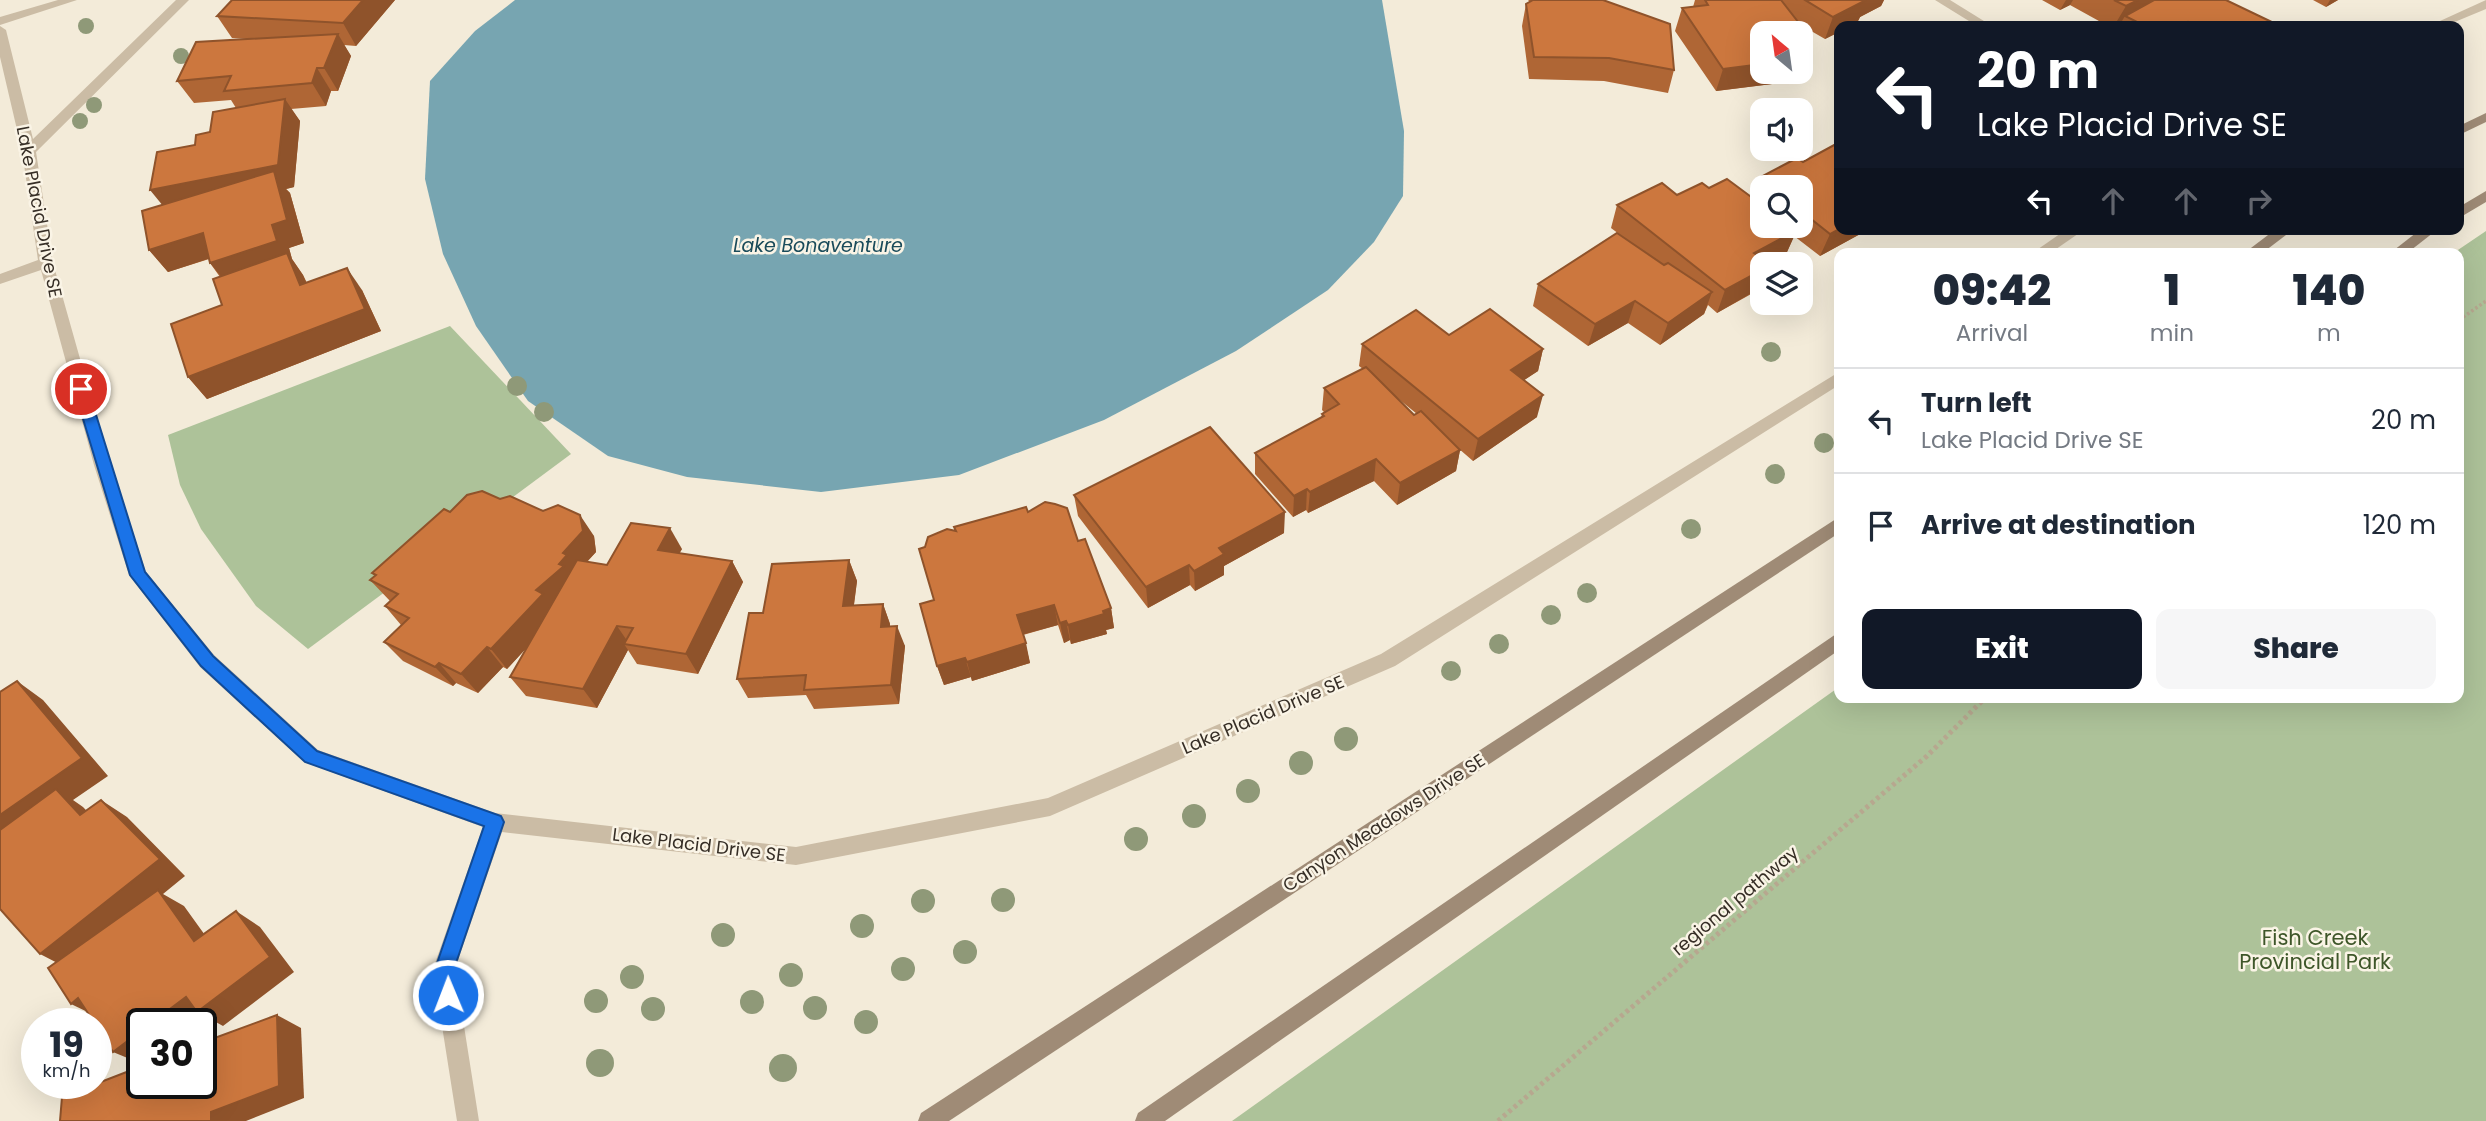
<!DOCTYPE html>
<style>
body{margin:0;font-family:Poppins,sans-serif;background:#f6f6f7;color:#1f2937;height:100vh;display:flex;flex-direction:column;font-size:26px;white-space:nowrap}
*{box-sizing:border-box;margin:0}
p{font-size:23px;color:#747a83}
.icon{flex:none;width:38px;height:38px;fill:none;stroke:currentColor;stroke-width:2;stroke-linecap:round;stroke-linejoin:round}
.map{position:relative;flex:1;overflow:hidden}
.side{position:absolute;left:1834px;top:248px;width:630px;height:455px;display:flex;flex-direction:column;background:#fff;border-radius:14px;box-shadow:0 7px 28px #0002}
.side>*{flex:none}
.banner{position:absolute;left:1834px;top:21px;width:630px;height:214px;border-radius:14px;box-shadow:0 7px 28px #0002;background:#111827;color:#fff;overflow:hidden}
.needle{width:46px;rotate:331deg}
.fabs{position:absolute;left:1750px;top:21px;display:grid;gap:14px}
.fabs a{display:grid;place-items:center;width:63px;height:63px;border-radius:14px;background:#fff;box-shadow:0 7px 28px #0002;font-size:35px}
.speed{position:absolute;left:21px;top:1008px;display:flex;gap:14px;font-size:35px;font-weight:700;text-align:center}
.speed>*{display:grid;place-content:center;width:91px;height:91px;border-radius:50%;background:#fff;box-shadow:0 7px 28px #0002;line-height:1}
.speed small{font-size:18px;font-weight:400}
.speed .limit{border:4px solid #111;border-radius:10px;background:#fff;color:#111}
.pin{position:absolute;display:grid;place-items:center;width:60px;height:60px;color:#fff;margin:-30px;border:4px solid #fff;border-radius:50%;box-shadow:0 2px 7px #0007}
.me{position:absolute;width:77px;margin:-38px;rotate:359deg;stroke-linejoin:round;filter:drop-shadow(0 0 5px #0008)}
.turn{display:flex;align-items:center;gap:24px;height:147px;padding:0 28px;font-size:32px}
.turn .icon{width:91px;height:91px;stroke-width:2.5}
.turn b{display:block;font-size:49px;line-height:60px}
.lanes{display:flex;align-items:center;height:66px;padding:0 28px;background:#0003;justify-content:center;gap:35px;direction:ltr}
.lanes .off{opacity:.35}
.eta{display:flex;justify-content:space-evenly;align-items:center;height:119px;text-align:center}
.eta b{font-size:42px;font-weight:800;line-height:49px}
.button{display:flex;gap:14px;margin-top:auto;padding:14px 28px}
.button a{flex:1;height:80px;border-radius:14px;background:#111827;color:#fff;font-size:28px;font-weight:800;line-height:80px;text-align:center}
.button a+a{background:#f6f6f7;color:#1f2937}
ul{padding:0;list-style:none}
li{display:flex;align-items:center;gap:21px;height:105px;padding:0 28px;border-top:2px solid #e0e1e3}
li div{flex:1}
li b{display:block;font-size:26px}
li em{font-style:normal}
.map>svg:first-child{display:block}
</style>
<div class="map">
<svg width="2486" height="1121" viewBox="0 0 2486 1121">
<rect width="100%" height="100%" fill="#f3ebd9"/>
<g fill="#adc299">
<polygon points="2486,231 2486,1121 1232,1121 1839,687 1839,698 2459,698 2459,254 2452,254"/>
<polygon points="450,326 571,454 308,649 256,606 201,529 180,485 168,435"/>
</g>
<polygon fill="#77a5b1" points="515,0 1382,0 1404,131 1403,196 1374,242 1328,290 1236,351 1104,420 959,475 821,492 687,477 608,456 528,401 476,326 443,254 425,179 430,81 475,31"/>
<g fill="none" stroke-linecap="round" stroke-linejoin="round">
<polyline stroke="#b7a78f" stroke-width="3.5" stroke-dasharray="2.5 2.5" stroke-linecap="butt" points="2459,320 2486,301"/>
<polyline stroke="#b7a78f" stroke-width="5" stroke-dasharray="3.5 3.5" stroke-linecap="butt" points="1498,1121 1927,756 1985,698"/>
<g fill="#cbbca5" fill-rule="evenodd">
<polygon points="58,0 77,0 0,25 0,17"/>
<polygon points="176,0 189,0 36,152 53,263 110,465 146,572 214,655 318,750 495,813 796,847 1048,798 1381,654 1839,372 1839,385 1395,666 1050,816 796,865 502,832 455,969 479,1121 457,1121 433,969 483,827 304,762 200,667 129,575 94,465 41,270 0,284 0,274 38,260 22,151 0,57 0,26 6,30 33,139"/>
<polygon points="1935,0 1950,0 1992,26 1977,26"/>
<polygon points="2486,0 2486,9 2445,26 2429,26"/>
<polygon points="2067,229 2085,229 2049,254 2031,254"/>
</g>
<g fill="#9f8b76" fill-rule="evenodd">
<polygon points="2486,113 2486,122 2459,135 2459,126"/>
<polygon points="2486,191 2486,202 2459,218 2459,207"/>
<polygon points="2276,229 2294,229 2261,254 2243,254"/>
<polygon points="2421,229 2438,229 2406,254 2389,254"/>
<polygon points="1839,517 1839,533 949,1121 918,1121 921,1113"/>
<polygon points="1839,632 1839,650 1165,1121 1135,1121 1138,1113"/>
</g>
</g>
<g fill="#8f9978">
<circle cx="86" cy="26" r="8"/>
<circle cx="181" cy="56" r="8"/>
<circle cx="94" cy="105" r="8"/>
<circle cx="80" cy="121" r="8"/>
<circle cx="1771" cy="352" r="10"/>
<circle cx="517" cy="386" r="10"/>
<circle cx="544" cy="412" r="10"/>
<circle cx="1824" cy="443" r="10"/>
<circle cx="1775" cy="474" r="10"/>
<circle cx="1691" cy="529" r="10"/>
<circle cx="1587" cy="593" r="10"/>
<circle cx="1551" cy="615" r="10"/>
<circle cx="1499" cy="644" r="10"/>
<circle cx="1451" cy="671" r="10"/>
<circle cx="1346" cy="739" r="12"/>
<circle cx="1301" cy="763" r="12"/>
<circle cx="1248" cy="791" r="12"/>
<circle cx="1194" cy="816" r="12"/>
<circle cx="1136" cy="839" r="12"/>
<circle cx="1003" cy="900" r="12"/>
<circle cx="923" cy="901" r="12"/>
<circle cx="862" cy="926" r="12"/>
<circle cx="723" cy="935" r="12"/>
<circle cx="965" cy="952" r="12"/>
<circle cx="903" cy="969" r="12"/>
<circle cx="791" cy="975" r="12"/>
<circle cx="632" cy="977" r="12"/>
<circle cx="596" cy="1001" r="12"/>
<circle cx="752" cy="1002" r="12"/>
<circle cx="815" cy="1008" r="12"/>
<circle cx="653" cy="1009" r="12"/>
<circle cx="866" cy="1022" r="12"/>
<circle cx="600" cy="1063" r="14"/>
<circle cx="783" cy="1068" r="14"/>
</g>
<g fill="#af6635" fill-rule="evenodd">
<polygon points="232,0 395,0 356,46 344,45 351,56 338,91 331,91 326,106 291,109 300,121 294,187 286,189 290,193 304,243 289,248 292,259 303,275 307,283 362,290 381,331 207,399 188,377 222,305 220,277 210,263 209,259 168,272 149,250 162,205 195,145 236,108 231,100 194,103 177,81 247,39 232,38 217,16"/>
<polygon points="1528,0 1603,0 1674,70 1668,93 1604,81 1529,79 1522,26 1526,4 1530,2"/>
<polygon points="1695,0 1884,0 1881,6 1860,17 1857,23 1825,39 1799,24 1809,36 1802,56 1803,58 1801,65 1801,33 1762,33 1762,72 1798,72 1795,81 1716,91 1675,31 1682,8 1693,7"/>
<polygon points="2042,0 2226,0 2277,26 2108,26 2070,5 2060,10"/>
<polygon points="2313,0 2338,0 2326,7"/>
<path d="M1803,162l36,67h24l-1,4 -42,23 -26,-20 -7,16 -19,11 -6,25 -45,25 -9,-8 -4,9 -44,31 -32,-22 -40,23 -55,-40 5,-22 81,-50 -8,-6 6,-23 92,-17 43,9 7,-19zM1762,187h39v39h-39z"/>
<path d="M1449,335l94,14 -5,22 -14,9 13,37 -64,44 -15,-13 2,2 -4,21 -59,34 -23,-24 -66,32 -2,-3 -13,7 -38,-43v-21l66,-35 1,-4 2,-2 -2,-2 2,-22 39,-19 -4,-3 3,-22zM1390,392l27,22 -3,1z"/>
<polygon points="1074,495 1284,533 1224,566 1224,575 1195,591 1190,585 1148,608 1078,516"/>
<polygon points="500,499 543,511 594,536 596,552 587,562 607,565 682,549 679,553 732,561 743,582 698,674 637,664 628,650 597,708 526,696 510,677 527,647 507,669 503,667 478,693 456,683 453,686 403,661 384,642 401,625 385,606 390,601 370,580 375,576 372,573 450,512"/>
<polygon points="1028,512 1078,541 1111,608 1114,628 1106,630 1107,634 1071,644 1070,640 1064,643 1058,625 1023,635 1030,663 972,681 971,677 944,685 937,666 934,600 925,547 956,531"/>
<polygon points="849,560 857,581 854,605 883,604 890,624 890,626 905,646 899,704 814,709 806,695 748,698 737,679 763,613"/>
</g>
<g fill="#8f532b">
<polygon points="363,0 395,0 356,46 343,23"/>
<polygon points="1861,0 1884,0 1881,6 1860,17 1857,23 1850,26 1839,26 1839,32 1825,39 1833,17"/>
<polygon points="2066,0 2073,0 2070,5 2060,10"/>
<polygon points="2138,0 2163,0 2125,16 2119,26 2114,26 2126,6"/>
<polygon points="2330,0 2338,0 2326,7"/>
<polygon points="338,34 351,56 338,91 324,68"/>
<polygon points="1762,64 1762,72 1798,72 1795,81 1716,91 1723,69"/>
<polygon points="317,68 331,91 326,106 312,83"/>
<polygon points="285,99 300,121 294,187 286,189 290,193 304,243 289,248 292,259 303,275 317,307 228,285 210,263 272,225 168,212 150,190"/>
<polygon points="1839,229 1863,229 1862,233 1820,256 1830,234"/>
<polygon points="1797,230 1787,252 1766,264 1754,253"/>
<polygon points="203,233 220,255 168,272 149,250"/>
<polygon points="347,268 362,290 381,331 207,399 188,377"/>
<polygon points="1762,270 1762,287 1717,313 1725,290"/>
<polygon points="1712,292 1704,314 1660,345 1668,323"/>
<polygon points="1635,301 1628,323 1588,346 1595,324"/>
<polygon points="1543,349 1538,371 1506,392 1511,370"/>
<polygon points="1543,395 1537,417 1473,461 1478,439"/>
<polygon points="1460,450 1456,471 1397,505 1400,483"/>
<polygon points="1376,459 1374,481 1308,513 1310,492"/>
<polygon points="1307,489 1306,510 1293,517 1294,496"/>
<polygon points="1285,512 1284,533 1224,566 1224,575 1195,591 1194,571 1219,548"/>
<polygon points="580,515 594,536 596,552 578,571 558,614 507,669 491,649 563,553"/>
<polygon points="670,528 682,549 670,570 658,550"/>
<polygon points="849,560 857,581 851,626 843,606"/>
<polygon points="732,561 743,582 698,674 686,654"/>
<polygon points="1189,565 1190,585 1148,608 1146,587"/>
<polygon points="883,604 890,624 888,647 881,627"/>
<polygon points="1054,605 1058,625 1021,635 1017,615"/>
<polygon points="1111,608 1114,628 1106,630 1107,634 1071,644 1068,625 1103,611"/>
<polygon points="1066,621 1070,640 1064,643 1060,623"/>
<polygon points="617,626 630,645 624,644 628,650 597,708 583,689"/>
<polygon points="897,626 905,646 899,704 891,685"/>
<polygon points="1026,643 1030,663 972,681 967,662"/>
<polygon points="487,647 503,667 478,693 461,674"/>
<polygon points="965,658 971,677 944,685 937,666"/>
<polygon points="439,663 456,683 453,686 435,667"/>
<polygon points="17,681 43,700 108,776 73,800 83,807 107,832 0,847 0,815"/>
<polygon points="101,800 127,817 185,876 163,894 184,906 220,956 194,941 69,969 40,954"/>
<polygon points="236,911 260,927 294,972 223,1026 205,1016 195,1024 150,1024"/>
<polygon points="78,998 100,1018 71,1004"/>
<polygon points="277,1015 301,1028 304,1098 246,1121 211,1121 211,1112"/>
<polygon points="142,1030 142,1064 113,1052"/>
</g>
<g fill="#cc773e" stroke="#8f532b" stroke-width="2">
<polygon points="232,0 363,0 343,23 217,16"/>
<polygon points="1533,0 1603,0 1670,24 1674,70 1609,58 1534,57 1526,4"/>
<polygon points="1705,0 1781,0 1809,36 1801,37 1801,33 1762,33 1762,64 1723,69 1682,8 1708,5"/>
<polygon points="1805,0 1866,0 1833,17"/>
<polygon points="2114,0 2138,0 2126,6"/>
<polygon points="2154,0 2226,0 2278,25 2195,26 2188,22 2181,26 2145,26 2125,16"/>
<polygon points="338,34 324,68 317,68 312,83 224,91 231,76 177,81 196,42"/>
<polygon points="285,99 278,165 150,190 157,152 195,145 196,135 210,132 213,112"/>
<polygon points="1836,144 1839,146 1839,229 1830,234 1801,211 1801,187 1770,187 1759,178 1797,158 1803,162"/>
<polygon points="274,171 287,220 272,225 277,241 210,263 203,233 149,250 142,211"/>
<polygon points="1727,179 1762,205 1762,226 1791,226 1797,230 1754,253 1770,264 1762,264 1762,270 1725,290 1617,205 1662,183 1677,195 1702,183 1709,188"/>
<polygon points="1617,233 1664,265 1668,263 1712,292 1668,323 1635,301 1595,324 1538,284"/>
<polygon points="287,253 300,285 347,268 365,309 188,377 171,324 222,305 213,279"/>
<polygon points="1490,309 1543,349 1511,370 1543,395 1478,439 1362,344 1416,310 1449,335"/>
<polygon points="1366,367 1414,415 1421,411 1460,450 1400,483 1376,459 1310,492 1307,489 1294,496 1255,453 1324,416 1322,414 1339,404 1324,388"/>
<polygon points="1210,427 1285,512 1219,548 1224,554 1194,571 1189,565 1146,587 1074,495"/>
<polygon points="482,491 500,499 510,496 543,511 558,505 580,515 583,531 563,553 567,555 559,564 564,566 536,590 543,594 491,649 487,647 461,674 439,663 435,667 384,642 409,618 385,606 398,594 370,580 376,575 372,573 444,509 450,512 467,495"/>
<polygon points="1045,502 1055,504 1067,508 1078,541 1085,539 1111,608 1103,611 1104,614 1068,625 1066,621 1060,623 1054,605 1017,615 1026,643 967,662 965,658 937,666 920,604 934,600 919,549 925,547 928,537 947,529 956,531 954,527 1026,507 1028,512"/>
<polygon points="631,523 670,528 658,550 732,561 686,654 624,644 633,628 617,626 583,689 510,677 577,560 607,565"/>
<polygon points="849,560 843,606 883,604 881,627 897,626 891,685 804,690 806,675 737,679 749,613 763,613 772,564"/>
<polygon points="17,681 82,758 0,815 0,692"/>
<polygon points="56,789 80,815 101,800 160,859 40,954 0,909 0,830"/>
<polygon points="158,890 194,941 236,911 270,957 197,1012 186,997 150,1024 142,1024 142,1030 113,1052 96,1026 96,1024 95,1024 78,998 71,1004 48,968"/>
<polygon points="277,1015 279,1086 211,1112 211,1121 60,1121 62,1097 142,1066 142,1083 201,1083 201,1043"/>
</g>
<polygon fill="#1a73e8" stroke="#114b97" stroke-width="2" points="81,384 88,389 145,572 213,656 317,751 501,816 504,822 454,969 458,995 455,1001 448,1004 441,1001 435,969 484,826 305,762 201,666 130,575 74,389"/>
<g text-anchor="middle" stroke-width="5" stroke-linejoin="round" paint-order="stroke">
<g font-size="18" fill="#362e26" stroke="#faf4e6">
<text transform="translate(39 212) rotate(79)" y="6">Lake Placid Drive SE</text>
<text transform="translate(1263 715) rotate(-23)" y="6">Lake Placid Drive SE</text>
<text transform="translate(1384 823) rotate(-33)" y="6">Canyon Meadows Drive SE</text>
<text transform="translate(699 845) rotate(7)" y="6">Lake Placid Drive SE</text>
<text transform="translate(1735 901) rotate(-40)" y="6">regional pathway</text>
</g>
<g font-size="19" font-style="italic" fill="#1a4b5a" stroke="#faf4e6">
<text x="818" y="252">Lake Bonaventure</text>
</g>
<g font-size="21" fill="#3e5629" stroke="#faf4e6">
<text x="2315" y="945">Fish Creek<tspan x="2315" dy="24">Provincial Park</tspan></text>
</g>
</g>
</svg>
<div class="fabs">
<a><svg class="needle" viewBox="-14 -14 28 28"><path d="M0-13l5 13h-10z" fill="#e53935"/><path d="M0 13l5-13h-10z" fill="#747a83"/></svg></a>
<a><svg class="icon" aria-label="sound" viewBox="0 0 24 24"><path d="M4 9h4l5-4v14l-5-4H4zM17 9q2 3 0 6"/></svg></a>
<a><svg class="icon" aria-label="search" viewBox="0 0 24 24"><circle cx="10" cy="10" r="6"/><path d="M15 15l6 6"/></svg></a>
<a><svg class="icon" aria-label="layers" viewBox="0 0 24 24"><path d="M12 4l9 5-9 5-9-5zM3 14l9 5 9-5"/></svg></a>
</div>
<div class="speed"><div>19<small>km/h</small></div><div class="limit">30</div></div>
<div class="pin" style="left:81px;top:389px;background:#d93025"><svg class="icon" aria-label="arrive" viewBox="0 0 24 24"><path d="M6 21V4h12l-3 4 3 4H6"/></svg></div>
<svg class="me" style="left:448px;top:995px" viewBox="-20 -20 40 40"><circle r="17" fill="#1a73e8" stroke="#fff" stroke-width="3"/><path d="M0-11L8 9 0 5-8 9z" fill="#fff"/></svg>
<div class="banner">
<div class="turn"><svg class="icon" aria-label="left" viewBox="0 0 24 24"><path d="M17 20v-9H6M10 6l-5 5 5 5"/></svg><div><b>20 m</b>Lake Placid Drive SE</div></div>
<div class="lanes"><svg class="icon" aria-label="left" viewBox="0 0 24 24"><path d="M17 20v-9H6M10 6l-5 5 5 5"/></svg><svg class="icon off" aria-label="ahead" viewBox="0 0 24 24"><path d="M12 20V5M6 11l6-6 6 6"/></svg><svg class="icon off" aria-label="ahead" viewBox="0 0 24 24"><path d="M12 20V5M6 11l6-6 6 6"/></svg><svg class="icon off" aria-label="right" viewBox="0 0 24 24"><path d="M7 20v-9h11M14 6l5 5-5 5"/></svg></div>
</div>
<section class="side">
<div class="eta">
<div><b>09:42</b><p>Arrival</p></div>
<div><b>1</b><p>min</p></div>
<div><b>140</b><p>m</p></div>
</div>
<ul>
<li><svg class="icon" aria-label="left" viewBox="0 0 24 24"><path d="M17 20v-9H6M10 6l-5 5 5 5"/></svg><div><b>Turn left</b><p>Lake Placid Drive SE</p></div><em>20 m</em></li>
<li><svg class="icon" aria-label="arrive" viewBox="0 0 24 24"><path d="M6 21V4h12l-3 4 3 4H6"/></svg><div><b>Arrive at destination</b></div><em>120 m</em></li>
</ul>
<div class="button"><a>Exit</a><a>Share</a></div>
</section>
</div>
